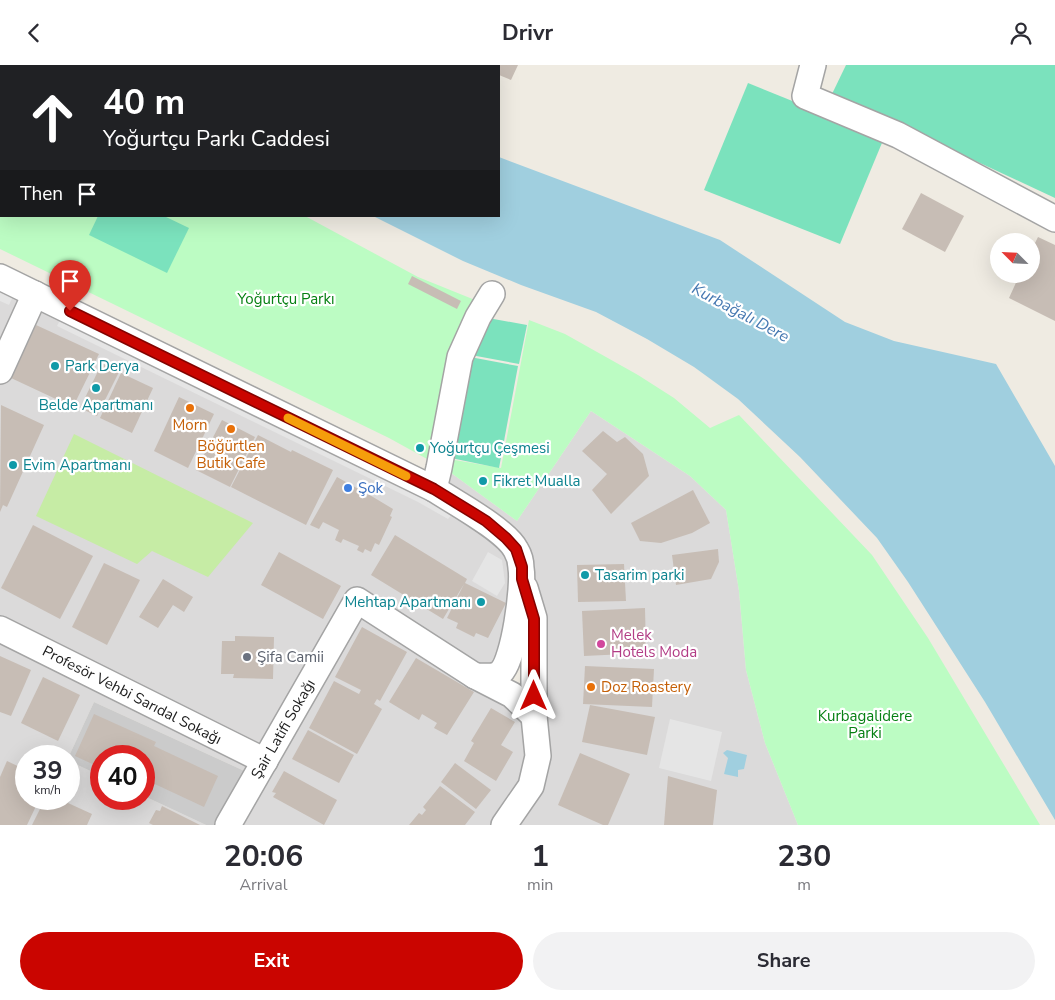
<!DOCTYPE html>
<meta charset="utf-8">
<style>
body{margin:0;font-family:"Nunito Sans",sans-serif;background:#f2f2f3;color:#2b2b33;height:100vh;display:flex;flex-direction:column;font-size:19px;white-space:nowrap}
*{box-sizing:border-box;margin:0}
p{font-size:16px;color:#7c7c81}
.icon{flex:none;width:28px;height:28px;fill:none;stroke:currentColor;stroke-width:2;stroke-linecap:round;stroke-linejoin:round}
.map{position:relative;height:760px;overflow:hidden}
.side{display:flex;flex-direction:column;background:#fff;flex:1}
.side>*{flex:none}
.hud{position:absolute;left:0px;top:0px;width:500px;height:152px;box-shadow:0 5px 20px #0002;background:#202124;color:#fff;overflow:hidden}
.needle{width:32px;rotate:294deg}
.controls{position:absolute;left:990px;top:168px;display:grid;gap:10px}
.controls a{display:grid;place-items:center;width:50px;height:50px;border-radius:50%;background:#fff;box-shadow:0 5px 20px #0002;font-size:25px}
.speed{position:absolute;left:15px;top:680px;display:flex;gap:10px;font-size:25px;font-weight:700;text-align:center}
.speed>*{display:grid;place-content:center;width:65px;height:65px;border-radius:50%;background:#fff;box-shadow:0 5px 20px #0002;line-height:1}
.speed small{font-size:12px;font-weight:400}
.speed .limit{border:8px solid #d22;background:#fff;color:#111}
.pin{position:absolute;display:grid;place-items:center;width:42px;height:42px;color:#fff;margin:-51px -21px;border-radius:50% 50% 50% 0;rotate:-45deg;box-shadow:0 0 5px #0007}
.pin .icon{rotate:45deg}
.me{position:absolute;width:55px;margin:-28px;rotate:0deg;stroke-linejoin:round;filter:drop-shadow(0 0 4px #0008)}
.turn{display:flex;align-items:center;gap:18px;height:105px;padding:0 20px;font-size:22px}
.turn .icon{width:65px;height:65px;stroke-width:2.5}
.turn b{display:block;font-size:35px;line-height:42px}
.then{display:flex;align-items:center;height:48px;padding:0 20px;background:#0003;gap:10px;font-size:19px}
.eta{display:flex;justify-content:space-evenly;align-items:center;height:85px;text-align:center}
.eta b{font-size:30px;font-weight:700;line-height:35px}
.cta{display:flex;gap:10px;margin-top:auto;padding:10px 20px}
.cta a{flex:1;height:58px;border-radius:30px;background:#ca0500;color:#fff;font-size:20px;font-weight:700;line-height:58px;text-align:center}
.cta a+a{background:#f2f2f3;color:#2b2b33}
header{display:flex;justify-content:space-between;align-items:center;height:65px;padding:0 20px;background:#fff;font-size:22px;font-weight:700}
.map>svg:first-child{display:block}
</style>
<header><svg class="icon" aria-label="back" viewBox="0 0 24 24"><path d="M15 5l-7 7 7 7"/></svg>Drivr<svg class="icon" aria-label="person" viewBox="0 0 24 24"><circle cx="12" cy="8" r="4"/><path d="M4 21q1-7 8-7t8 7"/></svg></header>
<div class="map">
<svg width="1055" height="760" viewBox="0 0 1055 760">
<rect width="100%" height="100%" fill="#efebe2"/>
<g fill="#dbdada">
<polygon points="0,222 26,234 0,293"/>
<polygon points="36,239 422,429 499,479 513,505 499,602 477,606 360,530 263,689 0,558 0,319"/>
<polygon points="591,346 690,411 726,445 739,526 746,605 765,678 798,760 514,760 538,728 530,511 441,418 447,405 517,456"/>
<polygon points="358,543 525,651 529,691 523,718 492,760 234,760"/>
<polygon points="0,570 258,698 251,709 94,637 69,691 26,691 26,734 69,734 69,696 101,711 101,734 144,734 144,731 206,760 0,760"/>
</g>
<polygon fill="#cbcbcb" points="94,637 251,709 222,760 206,760 144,731 144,691 101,691 101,711 69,696 69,691"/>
<polygon fill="#c6eca5" points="74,369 253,458 208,512 152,486 137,499 36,451"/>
<polygon fill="#bcfcc3" points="0,0 38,1 1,1 1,151 305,151 418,212 475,235 468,292 449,394 501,403 529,255 565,269 638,310 674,333 710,363 739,350 872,490 928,573 1040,760 798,760 765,678 746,605 739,526 726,445 690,411 591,346 517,456 447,405 389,373 0,184"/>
<g fill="#7be2bd">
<polygon points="846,0 1055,0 1055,133 832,29"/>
<polygon points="748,18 884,73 840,179 704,125"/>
<polygon points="98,151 164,151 189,163 167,208 89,170"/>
<polygon points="488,253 527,260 519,299 471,290"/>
<polygon points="470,292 518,301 499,403 451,393"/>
</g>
<g fill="#e5e5e5">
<polygon points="0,222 14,229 9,240 0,236"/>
<polygon points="63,249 454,447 448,454 418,437 57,261"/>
<polygon points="488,487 502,495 505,518 497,531 472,516"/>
<polygon points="670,654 722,667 711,716 659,703"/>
</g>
<g fill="#a0cfdf">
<polygon points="99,0 261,0 264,1 101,1"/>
<polygon points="499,92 720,175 845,257 894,276 996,299 1055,401 1055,755 985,637 908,517 877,473 800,392 738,334 694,302 647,274 596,247 521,220 463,196 373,151 499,151"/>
<polygon points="727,685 747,690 744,704 738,705 738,712 724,709 728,693 723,688"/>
</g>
<g fill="#c7bdb5">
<polygon points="499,0 518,0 511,15 499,10"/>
<polygon points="921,128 964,151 945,187 902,164"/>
<polygon points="1038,172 1055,180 1055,256 1009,233 1020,209 1031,209 1031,186"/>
<polygon points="412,211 461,236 457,244 408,219"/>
<polygon points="36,260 99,289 73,342 11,313"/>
<polygon points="102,298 119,307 97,351 80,343"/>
<polygon points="121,308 153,323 132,368 100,353"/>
<polygon points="179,332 214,349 188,403 154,386"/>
<polygon points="1,340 44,360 7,442 3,440 0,447"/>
<polygon points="222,355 255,372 230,422 196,405"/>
<polygon points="603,366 617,377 625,372 643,389 649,411 611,449 592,425 607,409 582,386"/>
<polygon points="258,370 291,387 292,385 333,405 306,460 231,422"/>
<polygon points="337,412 362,426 360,430 366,433 368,429 393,444 390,451 392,452 379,480 375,478 371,487 365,484 363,488 357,485 359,481 343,474 341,478 335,475 339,465 323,457 319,464 310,460"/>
<polygon points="693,425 710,458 692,468 661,478 640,476 631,458"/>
<polygon points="33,460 93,491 60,554 1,523"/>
<polygon points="395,470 467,514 465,518 506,538 488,573 476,568 474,572 456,563 458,558 447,553 464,519 443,554 371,510"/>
<polygon points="718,484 719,497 711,514 676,520 672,490"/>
<polygon points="279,487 341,521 323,554 261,520"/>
<polygon points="104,498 140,515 107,580 72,562"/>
<polygon points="624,499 626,536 578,537 577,500"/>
<polygon points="163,514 193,532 184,547 173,540 158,563 139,552"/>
<polygon points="645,543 646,588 584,591 582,546"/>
<polygon points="362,562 407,587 380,636 377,634 374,639 382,644 357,689 309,663 334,616 359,629 361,625 335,612"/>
<polygon points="235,571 274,572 273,614 233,613 234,609 221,609 222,576 235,576"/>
<polygon points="0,591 31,605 11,651 0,647"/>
<polygon points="416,593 474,627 447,670 434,663 437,658 422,649 419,655 389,637"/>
<polygon points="585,601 654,604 652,642 583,639"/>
<polygon points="43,612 80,630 58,676 21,658"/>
<polygon points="590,640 655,652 647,690 582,677"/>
<polygon points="491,643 515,657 501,680 513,687 496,716 464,696 474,678 471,676"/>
<polygon points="94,649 156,677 154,681 218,711 204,742 144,714 144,691 101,691 101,703 75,691"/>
<polygon points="308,665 354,690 339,718 292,694"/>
<polygon points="580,688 630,709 608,760 603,760 558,740"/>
<polygon points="7,696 26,705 26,734 43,734 39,743 36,741 27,760 0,760 0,712"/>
<polygon points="455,698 491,725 476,744 441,717"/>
<polygon points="284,706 337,735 324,760 273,732 276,728 272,727"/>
<polygon points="668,711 717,725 713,760 664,760"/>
<polygon points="440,721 475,747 465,760 409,760 419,748 422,750 426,745 423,742"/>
<polygon points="45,734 68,734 70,735 68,738 92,749 87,760 32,760"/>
<polygon points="162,741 200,760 153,760 149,758 156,745 160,746"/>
</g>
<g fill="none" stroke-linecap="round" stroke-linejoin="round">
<g stroke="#a4a4a4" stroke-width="28">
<g id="minor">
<polyline points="813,0 805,31 898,70 1055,154"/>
<path d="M0,212l434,212c20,13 72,41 82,61 3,5 5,13 5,18 3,18 -7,92 -20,104 -6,6 -18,4 -26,4"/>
<polyline points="0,306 35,229"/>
<polyline points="434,424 439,403 460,292 478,252 492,229"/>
<polyline points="0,564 265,696"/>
<polyline points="228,760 357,535 475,611 512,630 534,651"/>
<polyline points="504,760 531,721 538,691 534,651 534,553 525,523"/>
</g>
</g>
<use href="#minor" stroke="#fff" stroke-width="25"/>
</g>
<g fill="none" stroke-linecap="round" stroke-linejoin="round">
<g stroke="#830300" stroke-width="12">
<polyline id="route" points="70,246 434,424 486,456 506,473 516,484 522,502 522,514 534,554 534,631"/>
</g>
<use href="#route" stroke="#ca0500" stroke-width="9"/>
<polyline stroke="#f59e0b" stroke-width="9" points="288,353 406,411"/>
</g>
<g fill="#0f9aa8" stroke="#fff" stroke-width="2">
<circle cx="55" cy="301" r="5"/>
<circle cx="96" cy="323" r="5"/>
<circle cx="420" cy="383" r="5"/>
<circle cx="13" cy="400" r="5"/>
<circle cx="483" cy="416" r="5"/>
<circle cx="585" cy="510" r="5"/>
<circle cx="481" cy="537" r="5"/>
</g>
<g fill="#e8710a" stroke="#fff" stroke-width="2">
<circle cx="190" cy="343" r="5"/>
<circle cx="231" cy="364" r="5"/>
<circle cx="591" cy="622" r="5"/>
</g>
<circle fill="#3f7fe0" stroke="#fff" stroke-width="2" cx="348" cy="423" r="5"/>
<circle fill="#d1479c" stroke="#fff" stroke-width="2" cx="601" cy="579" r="5"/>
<circle fill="#6b7280" stroke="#fff" stroke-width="2" cx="247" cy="592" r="5"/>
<g text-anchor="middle" stroke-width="4.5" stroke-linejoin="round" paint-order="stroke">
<g font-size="15" fill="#068013" stroke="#fff">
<text x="286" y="239">Yoğurtçu Parkı</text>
<text x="865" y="656">Kurbagalidere<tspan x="865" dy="17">Parki</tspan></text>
</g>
<g font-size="15" fill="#0d838f" stroke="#fff" text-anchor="start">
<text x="65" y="306">Park Derya</text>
<text x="96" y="345" text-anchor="middle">Belde Apartmanı</text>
<text x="430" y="388">Yoğurtçu Çeşmesi</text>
<text x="23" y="405">Evim Apartmanı</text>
<text x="493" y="421">Fikret Mualla</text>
<text x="595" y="515">Tasarim parki</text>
<text x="471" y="542" text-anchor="end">Mehtap Apartmanı</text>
</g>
<g font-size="15" fill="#c56008" stroke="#fff">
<text x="190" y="365">Morn</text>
<text x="231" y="386">Böğürtlen<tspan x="231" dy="17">Butik Cafe</tspan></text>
<text x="601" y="627" text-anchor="start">Doz Roastery</text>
</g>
<g font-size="15" fill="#366cbe" stroke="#fff" text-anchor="start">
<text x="358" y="428">Şok</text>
</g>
<g font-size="15" fill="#b23c85" stroke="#fff" text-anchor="start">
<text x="611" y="575">Melek<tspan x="611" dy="17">Hotels Moda</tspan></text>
</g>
<g font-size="15" fill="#5b616d" stroke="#fff" text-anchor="start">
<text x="257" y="597">Şifa Camii</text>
</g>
<g font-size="15" fill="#1d1d1d" stroke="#fff">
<text transform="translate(132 630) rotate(27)" y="5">Profesör Vehbi Sarıdal Sokağı</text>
<text transform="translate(283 664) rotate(-60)" y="5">Şair Latifi Sokağı</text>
</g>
<g font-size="16" font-style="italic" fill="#4578b1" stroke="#fff">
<text transform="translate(741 247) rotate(28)" y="6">Kurbağalı Dere</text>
</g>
</g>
</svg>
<div class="controls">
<a><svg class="needle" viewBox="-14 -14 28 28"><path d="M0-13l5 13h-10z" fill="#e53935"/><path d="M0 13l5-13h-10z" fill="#7c7c81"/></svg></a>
</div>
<div class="speed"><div>39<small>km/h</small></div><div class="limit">40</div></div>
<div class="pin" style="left:70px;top:246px;background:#d93025"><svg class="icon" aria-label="arrive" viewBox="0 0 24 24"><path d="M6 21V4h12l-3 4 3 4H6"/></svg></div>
<svg class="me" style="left:534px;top:631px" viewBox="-20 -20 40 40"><path d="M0-17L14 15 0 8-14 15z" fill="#ca0500" stroke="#fff" stroke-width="4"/></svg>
<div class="hud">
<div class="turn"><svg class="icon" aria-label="ahead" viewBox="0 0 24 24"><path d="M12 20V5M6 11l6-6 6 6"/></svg><div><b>40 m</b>Yoğurtçu Parkı Caddesi</div></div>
<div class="then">Then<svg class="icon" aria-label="arrive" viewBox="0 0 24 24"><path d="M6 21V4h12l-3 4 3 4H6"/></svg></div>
</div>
</div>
<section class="side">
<div class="eta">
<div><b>20:06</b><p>Arrival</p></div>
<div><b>1</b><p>min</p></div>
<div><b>230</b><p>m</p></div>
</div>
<div class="cta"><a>Exit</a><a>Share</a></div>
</section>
